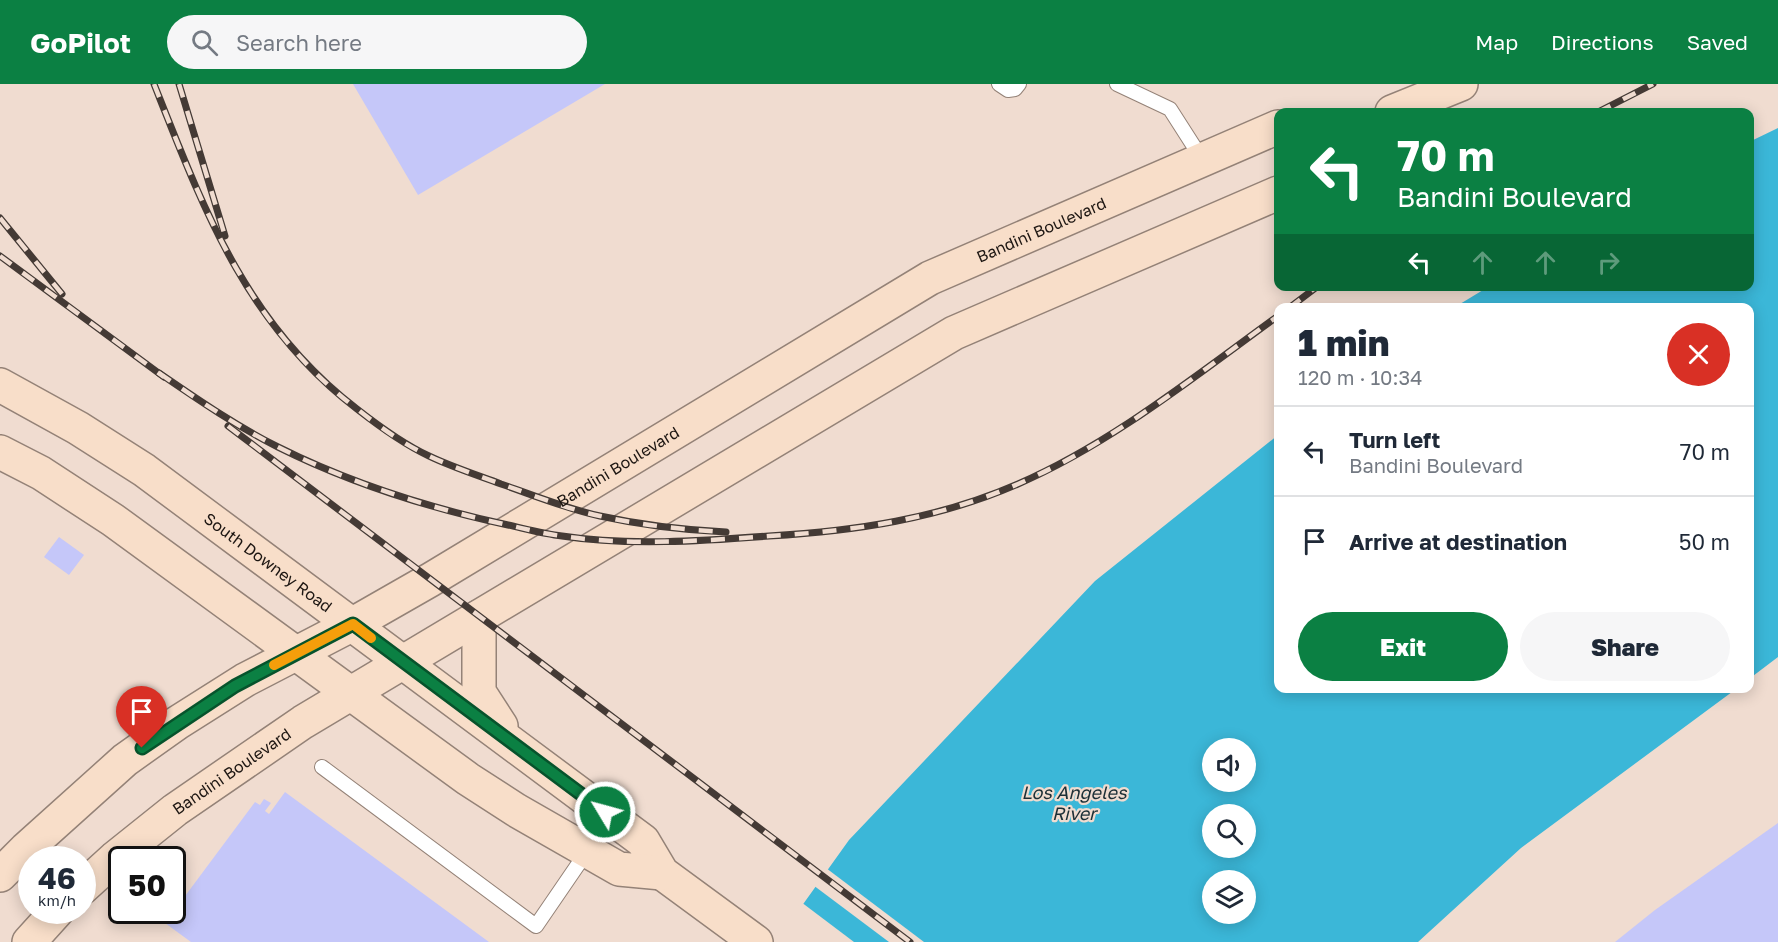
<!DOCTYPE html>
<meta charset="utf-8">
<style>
body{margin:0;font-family:"Golos Text",sans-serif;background:#f6f6f7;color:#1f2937;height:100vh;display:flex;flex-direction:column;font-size:22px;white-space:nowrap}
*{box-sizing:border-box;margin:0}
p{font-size:20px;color:#747a83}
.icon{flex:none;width:33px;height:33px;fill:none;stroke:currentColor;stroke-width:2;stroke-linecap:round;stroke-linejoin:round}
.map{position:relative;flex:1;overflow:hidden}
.side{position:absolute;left:1274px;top:219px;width:480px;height:390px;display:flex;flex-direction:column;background:#fff;border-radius:12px;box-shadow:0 3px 15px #0003}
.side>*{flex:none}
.hud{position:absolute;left:1274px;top:24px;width:480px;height:183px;border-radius:12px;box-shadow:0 3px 15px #0003;background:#0b8043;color:#fff;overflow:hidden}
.buttons{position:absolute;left:1202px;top:654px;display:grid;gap:12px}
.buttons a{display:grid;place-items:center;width:54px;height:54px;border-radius:50%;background:#fff;box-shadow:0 3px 15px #0003;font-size:30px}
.speed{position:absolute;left:18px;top:762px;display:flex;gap:12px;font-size:30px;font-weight:700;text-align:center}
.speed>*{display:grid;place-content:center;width:78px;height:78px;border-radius:50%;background:#fff;box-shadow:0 3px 15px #0003;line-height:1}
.speed small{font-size:15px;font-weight:400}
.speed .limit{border:3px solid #111;border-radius:9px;background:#fff;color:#111}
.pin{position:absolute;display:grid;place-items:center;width:51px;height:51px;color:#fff;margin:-62px -26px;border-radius:50% 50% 50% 0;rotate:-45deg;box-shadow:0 0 6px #0007}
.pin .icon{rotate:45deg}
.me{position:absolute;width:66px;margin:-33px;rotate:307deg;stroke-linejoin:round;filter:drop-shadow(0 0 4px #0008)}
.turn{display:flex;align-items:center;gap:21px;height:126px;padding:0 24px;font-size:27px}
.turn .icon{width:78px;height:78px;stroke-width:2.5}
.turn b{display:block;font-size:42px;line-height:51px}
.lanes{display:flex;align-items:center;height:57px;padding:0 24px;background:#0003;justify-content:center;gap:30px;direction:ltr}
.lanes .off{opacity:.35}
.round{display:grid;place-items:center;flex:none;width:63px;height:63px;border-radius:32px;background:#f6f6f7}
.overview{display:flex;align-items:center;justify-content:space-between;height:102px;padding:0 24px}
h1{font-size:36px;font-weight:800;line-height:45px}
.primary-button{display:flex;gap:12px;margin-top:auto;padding:12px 24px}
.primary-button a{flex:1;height:69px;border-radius:36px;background:#0b8043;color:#fff;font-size:24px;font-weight:800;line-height:69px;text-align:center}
.primary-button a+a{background:#f6f6f7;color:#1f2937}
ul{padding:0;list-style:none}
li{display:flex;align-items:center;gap:18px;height:90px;padding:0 24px;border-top:2px solid #e0e1e3}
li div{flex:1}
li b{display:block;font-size:22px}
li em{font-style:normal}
header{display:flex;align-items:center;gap:36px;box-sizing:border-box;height:84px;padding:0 30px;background:#0b8043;color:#fff}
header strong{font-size:28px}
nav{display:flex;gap:33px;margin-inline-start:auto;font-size:21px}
.search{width:420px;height:54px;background:#f6f6f7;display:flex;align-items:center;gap:15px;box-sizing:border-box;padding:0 21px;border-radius:33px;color:#747a83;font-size:22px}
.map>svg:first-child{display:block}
</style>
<header>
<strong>GoPilot</strong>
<div class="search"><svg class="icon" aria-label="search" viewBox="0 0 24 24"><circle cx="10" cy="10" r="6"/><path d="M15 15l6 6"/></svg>Search here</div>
<nav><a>Map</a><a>Directions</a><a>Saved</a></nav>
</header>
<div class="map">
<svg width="1778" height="858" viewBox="0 0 1778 858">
<rect width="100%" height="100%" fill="#f0dcd0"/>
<g fill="#3bb7d8" fill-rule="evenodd">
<polygon points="1778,44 1778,573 1749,595 1749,224 1455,223 1488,203 1749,202 1749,58"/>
<path d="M1278,351v253l458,1 -215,159 -103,94h-642l73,-102 246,-259zM1212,664h33v34h-33zM1212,730h33v34h-33zM1212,796h33v34h-33z"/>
</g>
<g fill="#f0dcd0">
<polygon points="826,784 924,858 889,858 813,801"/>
<polygon points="801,818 854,858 773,858"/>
</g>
<g fill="#c5c7f9">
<polygon points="353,0 605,0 418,111"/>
<polygon points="59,453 84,471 69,491 44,473"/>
<polygon points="285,708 489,858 191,858 165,839 255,718 260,721 264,715 271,719 265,727 269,730"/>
<polygon points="1778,739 1778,858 1615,858 1655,826"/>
</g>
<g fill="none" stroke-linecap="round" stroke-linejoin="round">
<g stroke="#948277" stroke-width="16">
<g id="lane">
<polyline points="999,0 1008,6 1015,5 1019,0"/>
<polyline points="1117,0 1170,25 1202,75"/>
<polyline points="322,683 536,842 588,766"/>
</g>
</g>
<g stroke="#948277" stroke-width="36">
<g id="secondary">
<polyline points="1392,28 1461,0"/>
<path id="s1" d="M0,301l78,43 66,42 499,371 19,32 94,69"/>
<polyline points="0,368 41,389 113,436 468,695 516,726 619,785 662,789"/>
<polyline points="479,533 479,608 501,642"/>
<path id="s2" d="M0,791l26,-26 99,-89 52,-37 68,-43 108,-56 77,-44 500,-302 348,-151"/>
<path id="s3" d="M82,804l33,-30 60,-48 128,-88 651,-389 324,-140"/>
<polyline points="29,858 58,826"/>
</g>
</g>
<use href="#lane" stroke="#fff" stroke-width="14"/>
<use href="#secondary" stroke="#f8dec9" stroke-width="33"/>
<g stroke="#443a35" stroke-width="7">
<g id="rail">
<path d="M154,0c50,126 92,240 203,325 23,18 46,35 72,47 23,11 48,19 72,28 32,11 66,25 99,32 41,9 84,14 126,16"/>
<polyline points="179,0 225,152"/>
<polyline points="1598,28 1653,0"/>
<polyline points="0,134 62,210"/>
<polyline points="0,172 164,293"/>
<polyline points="1289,224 1318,202"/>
<path d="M159,289c38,26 77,53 119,74 72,36 151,61 230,78 18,4 36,9 54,11 65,10 140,5 207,0 86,-5 169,-17 249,-52 94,-41 177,-108 260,-168"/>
<polyline points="228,342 910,858"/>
</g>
</g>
<use href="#rail" stroke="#f0dcd0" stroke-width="4.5" stroke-dasharray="14" stroke-linecap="butt"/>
</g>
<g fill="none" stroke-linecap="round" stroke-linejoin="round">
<g stroke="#07532c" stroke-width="15">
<polyline id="route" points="142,664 235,602 353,540 605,728"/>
</g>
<use href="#route" stroke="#0b8043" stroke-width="10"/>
<polyline stroke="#f59e0b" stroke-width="10" points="274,581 353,540 371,554"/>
</g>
<g text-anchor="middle" stroke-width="4.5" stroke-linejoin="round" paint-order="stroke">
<g font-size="16" fill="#1d1612" stroke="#f0dcd0">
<text dy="6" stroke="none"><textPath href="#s2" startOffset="1230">Bandini Boulevard</textPath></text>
<text dy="6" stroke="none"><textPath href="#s2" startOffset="744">Bandini Boulevard</textPath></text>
<text dy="6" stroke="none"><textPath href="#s1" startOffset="322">South Downey Road</textPath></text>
<text dy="6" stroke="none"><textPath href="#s3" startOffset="190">Bandini Boulevard</textPath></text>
</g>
<g font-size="18" font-style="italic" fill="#1b2f36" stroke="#f0dcd0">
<text x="1074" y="715">Los Angeles<tspan x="1074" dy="21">River</tspan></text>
</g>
</g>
</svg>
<div class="buttons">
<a><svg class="icon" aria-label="sound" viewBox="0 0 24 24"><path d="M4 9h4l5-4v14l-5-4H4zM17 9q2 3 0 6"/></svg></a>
<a><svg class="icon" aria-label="search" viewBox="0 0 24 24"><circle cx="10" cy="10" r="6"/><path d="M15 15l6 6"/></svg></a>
<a><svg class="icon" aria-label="layers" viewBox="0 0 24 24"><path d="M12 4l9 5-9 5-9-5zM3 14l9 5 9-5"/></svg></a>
</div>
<div class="speed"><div>46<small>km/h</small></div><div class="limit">50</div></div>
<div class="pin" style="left:142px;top:664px;background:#d93025"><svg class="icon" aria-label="arrive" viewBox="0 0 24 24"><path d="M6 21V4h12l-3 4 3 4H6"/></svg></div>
<svg class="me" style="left:605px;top:728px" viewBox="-20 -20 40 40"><circle r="17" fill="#0b8043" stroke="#fff" stroke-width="3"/><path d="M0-11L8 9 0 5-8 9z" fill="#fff"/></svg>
<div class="hud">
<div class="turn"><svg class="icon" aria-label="left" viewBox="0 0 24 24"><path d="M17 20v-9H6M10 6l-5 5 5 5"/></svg><div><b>70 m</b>Bandini Boulevard</div></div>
<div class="lanes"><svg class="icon" aria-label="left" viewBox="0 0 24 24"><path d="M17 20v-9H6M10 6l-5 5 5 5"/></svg><svg class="icon off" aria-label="ahead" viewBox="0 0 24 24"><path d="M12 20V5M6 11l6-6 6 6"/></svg><svg class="icon off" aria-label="ahead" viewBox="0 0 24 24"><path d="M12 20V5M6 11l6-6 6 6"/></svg><svg class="icon off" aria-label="right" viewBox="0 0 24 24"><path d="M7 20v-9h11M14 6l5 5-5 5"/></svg></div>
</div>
<section class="side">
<div class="overview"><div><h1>1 min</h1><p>120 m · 10:34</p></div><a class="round" style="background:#d93025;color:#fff"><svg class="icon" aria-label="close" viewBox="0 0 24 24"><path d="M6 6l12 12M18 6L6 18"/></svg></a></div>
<ul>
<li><svg class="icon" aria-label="left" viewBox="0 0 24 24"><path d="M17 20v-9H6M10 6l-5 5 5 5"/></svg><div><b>Turn left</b><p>Bandini Boulevard</p></div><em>70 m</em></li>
<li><svg class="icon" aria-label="arrive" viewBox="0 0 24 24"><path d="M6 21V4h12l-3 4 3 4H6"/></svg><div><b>Arrive at destination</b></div><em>50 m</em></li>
</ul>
<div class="primary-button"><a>Exit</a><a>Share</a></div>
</section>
</div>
